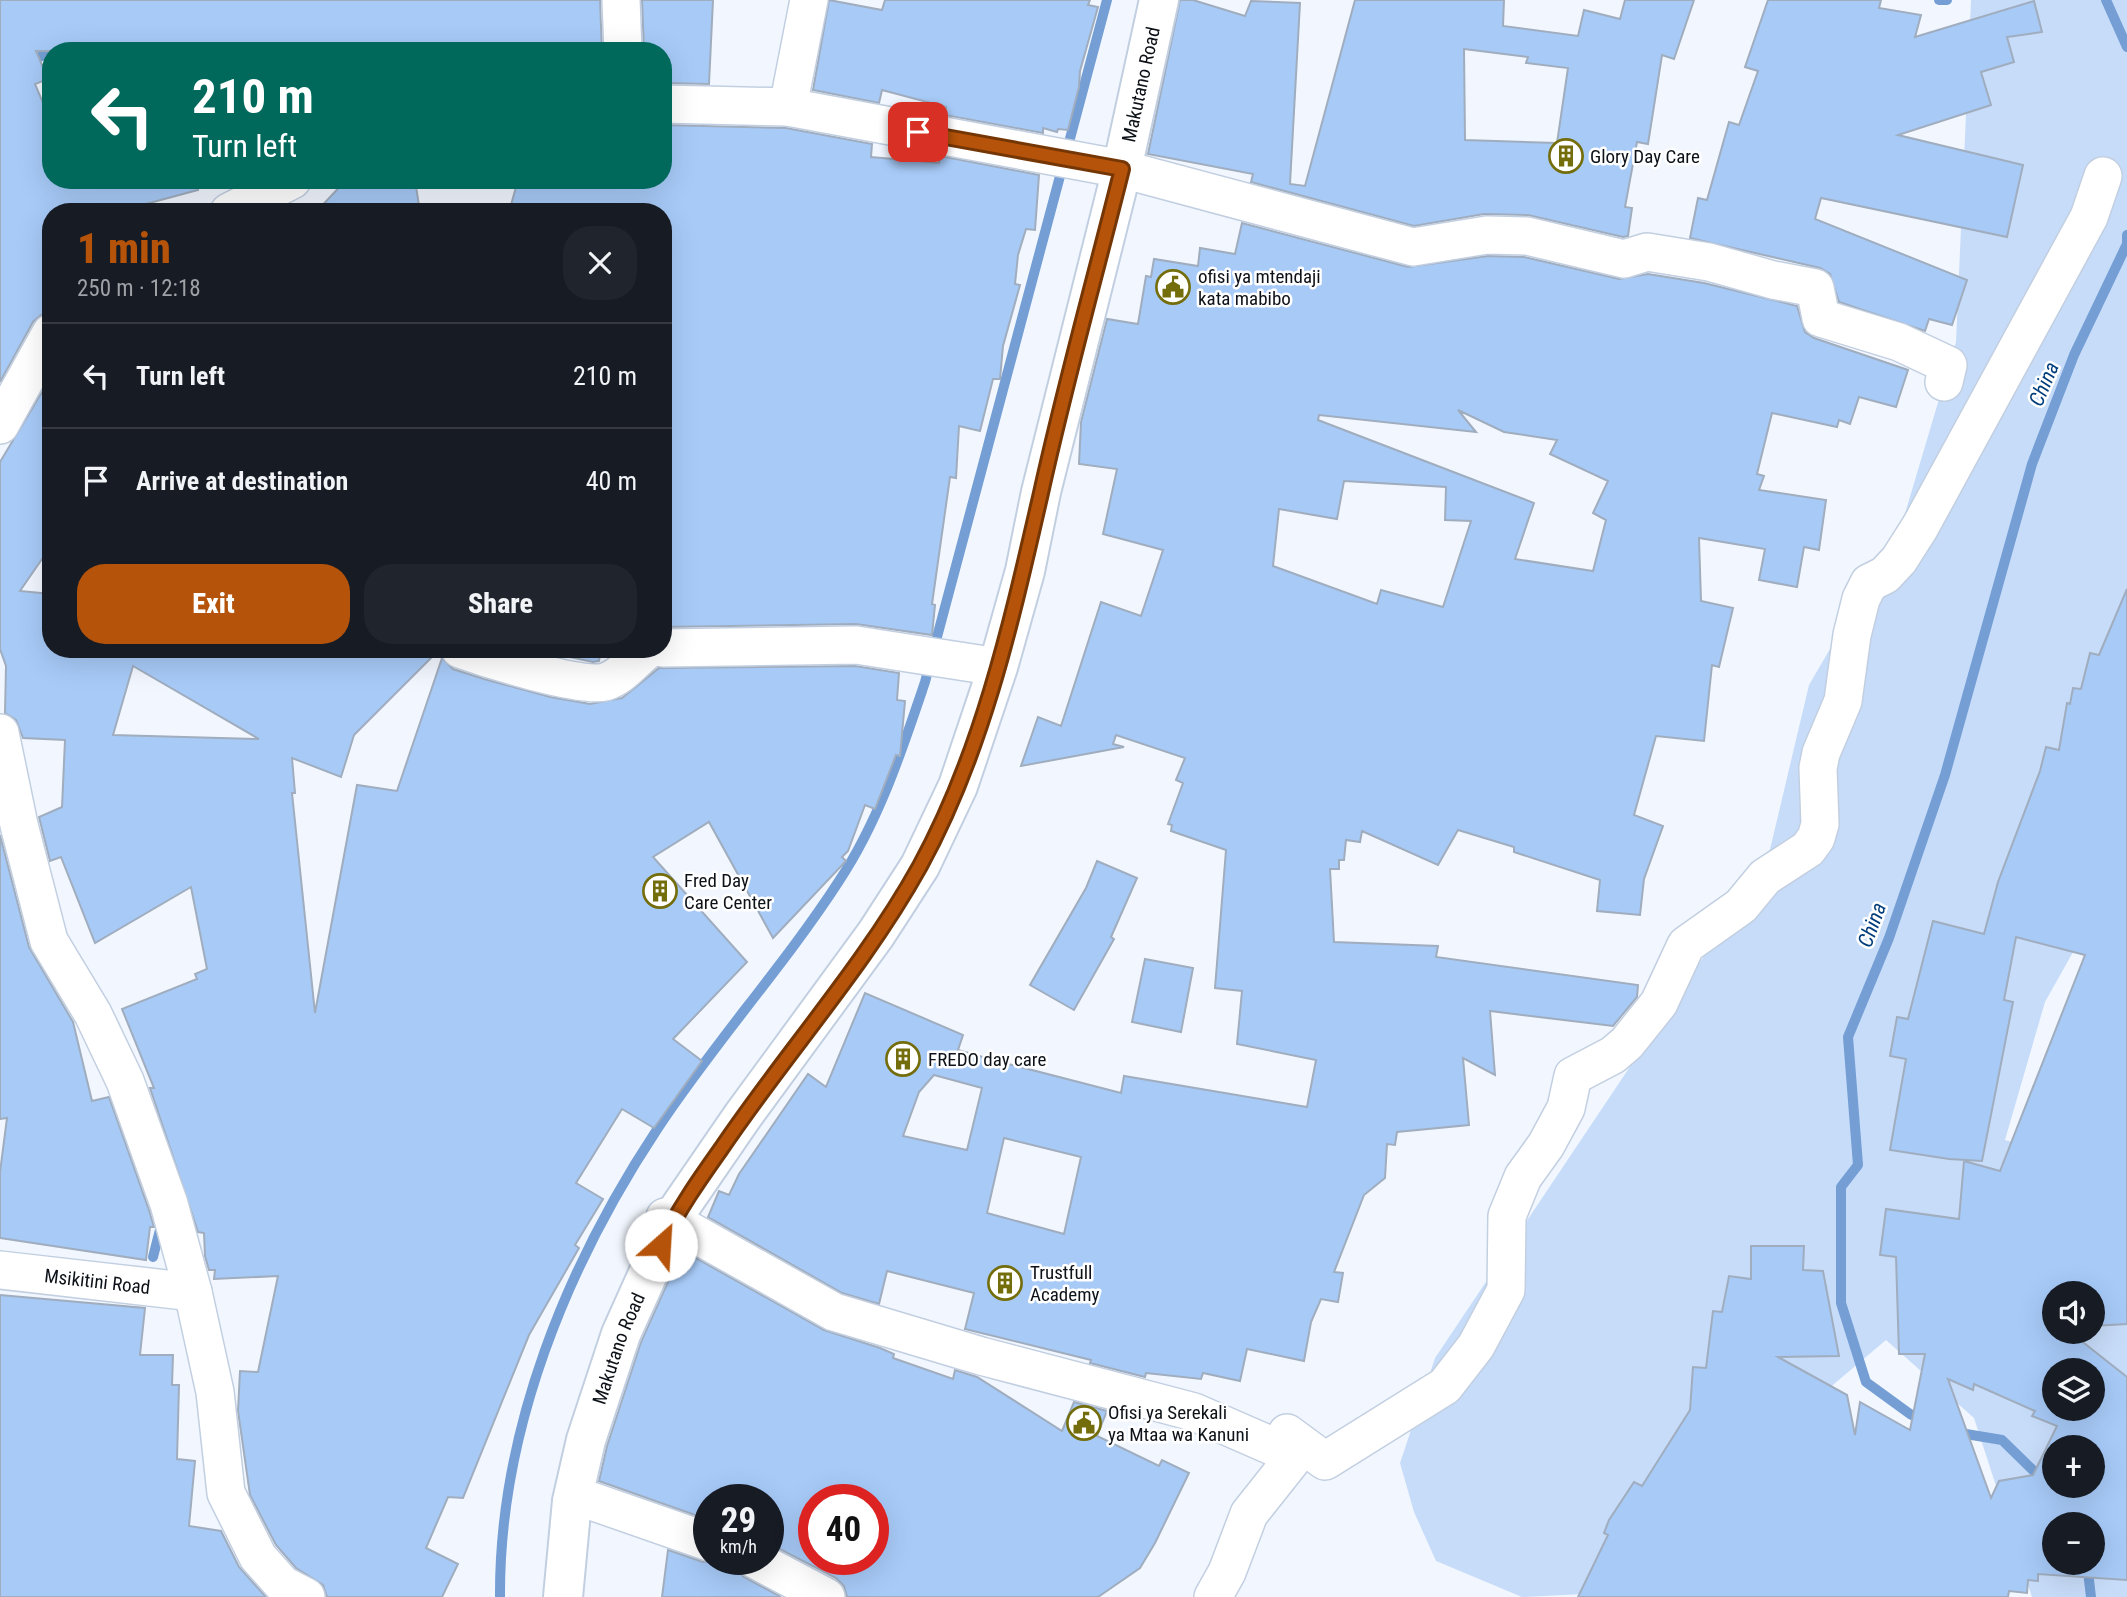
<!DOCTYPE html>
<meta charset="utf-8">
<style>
body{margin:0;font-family:"Roboto Condensed",sans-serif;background:#20242c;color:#f1f3f6;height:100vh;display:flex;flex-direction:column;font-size:26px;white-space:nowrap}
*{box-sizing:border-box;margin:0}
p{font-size:23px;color:#9ea1a6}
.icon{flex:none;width:38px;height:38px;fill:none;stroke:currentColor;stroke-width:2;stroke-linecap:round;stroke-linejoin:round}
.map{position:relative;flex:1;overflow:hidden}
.panel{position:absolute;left:42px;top:203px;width:630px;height:455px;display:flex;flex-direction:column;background:#171b24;border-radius:28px;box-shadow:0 7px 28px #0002}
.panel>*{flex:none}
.banner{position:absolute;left:42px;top:42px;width:630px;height:147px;border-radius:28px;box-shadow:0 7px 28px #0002;background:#00695c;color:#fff;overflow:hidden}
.buttons{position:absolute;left:2042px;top:1281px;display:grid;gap:14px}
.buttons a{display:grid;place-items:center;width:63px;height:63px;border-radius:50%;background:#171b24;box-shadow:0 7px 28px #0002;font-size:35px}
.speed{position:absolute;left:693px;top:1484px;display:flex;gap:14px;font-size:35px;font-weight:700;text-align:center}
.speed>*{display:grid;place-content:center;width:91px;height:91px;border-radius:50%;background:#171b24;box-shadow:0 7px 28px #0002;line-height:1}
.speed small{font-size:18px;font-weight:400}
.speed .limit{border:10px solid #d22;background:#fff;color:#111}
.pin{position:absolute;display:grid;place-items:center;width:60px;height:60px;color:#fff;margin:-30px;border-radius:14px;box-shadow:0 4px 10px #0006}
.me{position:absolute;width:77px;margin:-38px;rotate:26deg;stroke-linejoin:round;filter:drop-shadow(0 0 5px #0008)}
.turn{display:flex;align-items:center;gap:24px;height:147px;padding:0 35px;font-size:32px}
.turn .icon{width:91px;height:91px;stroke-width:2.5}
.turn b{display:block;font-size:49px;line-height:60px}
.round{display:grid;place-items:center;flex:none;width:74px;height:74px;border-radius:28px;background:#20242c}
.summary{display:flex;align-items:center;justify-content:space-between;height:119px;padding:0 35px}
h1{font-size:42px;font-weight:800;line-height:52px;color:#b45309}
.button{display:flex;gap:14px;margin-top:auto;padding:14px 35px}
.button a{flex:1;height:80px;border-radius:28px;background:#b45309;color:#fff;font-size:28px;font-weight:800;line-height:80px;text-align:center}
.button a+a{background:#20242c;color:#f1f3f6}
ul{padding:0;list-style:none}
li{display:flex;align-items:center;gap:21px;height:105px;padding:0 35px;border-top:2px solid #363941}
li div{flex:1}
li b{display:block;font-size:26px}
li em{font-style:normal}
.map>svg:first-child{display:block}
</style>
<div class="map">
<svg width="2127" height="1597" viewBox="0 0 2127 1597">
<rect width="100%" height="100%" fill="#f2f7ff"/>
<path fill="#c7dcf9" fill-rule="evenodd" d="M1971,0h156v856l-82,146 -40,138 91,24 31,4v429h-95l-58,-179 -88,-78 -78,66 -204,187 -82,4 -86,-36 -22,-49 -14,-49 35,-105 332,-496 42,-177 92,-158 55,-185zM2054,1293h39v39h-39zM2054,1370h39v39h-39zM2054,1447h39v39h-39zM2054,1524h39v39h-39z"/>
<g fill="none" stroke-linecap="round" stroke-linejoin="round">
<g stroke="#749ed4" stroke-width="10">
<polyline points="1939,0 1947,0"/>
<polyline points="2106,0 2127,47"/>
<polyline points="28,62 51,52"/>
<polyline points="153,1257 162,1222"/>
<polyline points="1926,1422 1910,1414 1866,1382 1841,1303 1841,1187 1858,1165 1848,1037 1889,938 1945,775 2032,464 2074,355 2127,244 2127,235"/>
<polyline points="1954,1432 2002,1440 2043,1480"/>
<polyline points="2087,1563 2091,1597"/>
<path d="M500,1597c-1,-166 67,-332 158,-469 56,-85 126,-162 181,-247 40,-60 63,-131 86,-199l182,-682"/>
</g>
</g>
<g fill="#a7caf7" stroke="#a0adbe" stroke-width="2" fill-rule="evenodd">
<polygon points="0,0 600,0 602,51 36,51 48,79 35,84 51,122 51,180 197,180 198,190 116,212 51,212 51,312 41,315 33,322 0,382"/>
<polygon points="642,0 713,0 709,84 663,83 663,51 644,51"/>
<polygon points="829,0 882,10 885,0 1090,0 1088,5 1098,7 1080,71 1079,87 1068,130 1058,129 1057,132 1043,128 1043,133 945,115 946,107 882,90 879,103 813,90"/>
<path d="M1180,0h13l52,16 6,-15 49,2 -10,181 15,2 50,-186h149l-1,26 75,10 6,-26 36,9 5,-19h69l-20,59 -12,-4 -14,89 -11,-2 -12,65 7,1 -4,28 -5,1 -95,-22 -44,-1 -70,12 -163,-44 2,-8 -105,-20zM1464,49l64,8 -2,6 42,5 -11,75 -92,-3z"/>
<polygon points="1768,0 1881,0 1879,8 1921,15 1915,37 2034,1 2042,32 2007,37 2014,62 1981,72 1991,105 1898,135 2023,165 2007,237 1821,198 1815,219 1967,280 1952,325 1929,319 1925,331 1839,302 1830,274 1820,268 1690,238 1698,198 1707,200 1729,122 1739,125 1758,71 1745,67"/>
<polygon points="663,125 786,128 872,144 871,157 939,163 940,156 1039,175 1035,230 1026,229 1018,255 1015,284 1020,285 1003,346 1000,379 993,379 980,431 959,426 956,478 950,477 932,604 935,605 932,635 856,624 663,627 663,212 509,212 518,180 663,180"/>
<polygon points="346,180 415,180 420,212 316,212"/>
<path d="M1242,223l166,44 80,-11 36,1 95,22 29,-5 56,9 93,23 8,26 9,6 94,32 -12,37 -37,-10 -9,27 -11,-4 -2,7 -65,-14 -15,61 7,2 -5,14 67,10 -7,50 -15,-3 -7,40 -38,-7 6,-31 -66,-11 2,63 32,7 -14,59 -7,-2 -8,76 -48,-5 -22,79 29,11 -19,53 -4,36 -43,-4 3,-31 -86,-28v-5l-56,-17 -20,35 -76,-34 -2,11 -14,-2 -2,20h-5v9h-9l4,73 104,4 -2,11 202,28 -1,12 -24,29 -123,-15 5,64 -32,-17 6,67 -72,7 -2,13 -8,-1 -2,34 -21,17 -30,77 9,1 -5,29 -17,-3 -10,23 -7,39 -57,-12 -7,32 -37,-8 -2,6 -55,-6 -1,4 -55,-14 1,-3 -126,-31 9,-36 -87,-22 -8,33 -37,-11 -134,-76 11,-26 10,4 10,-21 69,-100 18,13 39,-94 98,42 -5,15 39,11 124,32 3,-17 183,31 9,-47 -79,-16 5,-53 -27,-3 11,-138 -55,-19 1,-6 -4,-1 15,-41 -7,-3 9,-22 -69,-23 -3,9 11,3 -103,19 17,-49 23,9 40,-124 40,14 22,-66 -60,-16 14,-65 -38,-5 2,-42 26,-103 31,5 8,-48 5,1 3,-18 44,7 2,-18 35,6zM1458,410l46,22 53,8 -7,14 58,27 -15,32 13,7 -13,51 -78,-12 19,-56 -216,-83 1,-5 157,17zM1344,481l102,6 -1,33 26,1 -28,86 -62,-17 -4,14 -104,-38 6,-57 58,10zM934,1075l48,13 -15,62 -64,-14 16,-44zM1004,1138l77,19 -17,77 -77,-21z"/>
<path d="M51,377v169l-31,45 31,3v55h389l-86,86 -13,42 -49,-19 3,35h-3l23,220 42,-228 40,6 45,-133 11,11 31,10 66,18 40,7 32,-6 37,-30 196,-2 44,7 -2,27 8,1 -5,55 -4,-1 -21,54 -10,-4 -17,46 -6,6 4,4 -73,77 -64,-116 -56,35 94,105 -74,77 29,22 -48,67 -32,-19 -46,74 27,16 -28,46 4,3 -50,87 -66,163 -15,-1 -22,51 32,16 -16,33h-115l-4,-12 -27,-17 -20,-23 -26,-50 -12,-84 2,-40 18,1 20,-96 -64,3 1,-9h-6l-4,-14 -1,-23 -6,-1 -48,-144h4l-32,-79 75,-30 -2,-5 12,-5 -16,-82 -96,56 -34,-86 -11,4 -11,-44 23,-10 3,-67 -42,-2 -7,-18 -11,-7 1,-47 -6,-17v-187zM133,666l126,73 -146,-4z"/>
<path d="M2127,589v735l-34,2v-33h-39v39h16l57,45v203l-89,-6v7l-10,-1 -1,13 -18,-2 -1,6h-430l30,-62 -4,-2 5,-13 25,-38 8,4 48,-76 3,-43 13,1 7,-57 9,1 7,-36 22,3v-33h53l-1,24 20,1 16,85 -61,1 69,38 8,40 5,-33 50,28 15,-76h-26l-3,-97 -16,-2 6,-46 73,10 5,-58 36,10 85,-216 -69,-18 -12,63 9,2 -31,159 -33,-2 -59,-9 16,-91 -16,-3 7,-39 11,2 25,-98 51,13 14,-52 42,-111 6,-24 13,3 8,-47 3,1 3,-16 8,1 9,-36 9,2zM2054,1370h39v39h-39zM1948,1379l25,11 1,-6 61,27 -3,5 25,10 -24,49 -34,6 -8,17zM2054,1447h39v39h-39zM2054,1524h39v39h-39z"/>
<polygon points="532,649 601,649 599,661 593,662"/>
<polygon points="0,835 29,947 73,1022 92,1101 109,1097 149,1210 154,1227 150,1227 146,1260 0,1238 0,1172 7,1118 0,1119"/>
<polygon points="1097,861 1137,878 1111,937 1114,939 1074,1010 1030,985 1086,888"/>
<polygon points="1145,959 1193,968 1181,1032 1132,1022"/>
<path d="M685,1252l139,78 56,18 14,6 -1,4 60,21 2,-9 22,7 85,54 12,-29 33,9 -10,25 62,30 3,-6 27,13 -34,70 -15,25 -42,29h-251l-3,-11 -8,-8 -68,-35v-43h-59v20l-110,-39 8,-35 34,-104 35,-78zM814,1500h59v59h-59z"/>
<polygon points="0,1295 145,1308 140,1355 173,1355 172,1385 179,1385 177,1459 195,1461 189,1526 221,1531 239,1567 266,1597 0,1597"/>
<polygon points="668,1550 703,1562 733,1559 736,1570 744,1577 781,1597 662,1597"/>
</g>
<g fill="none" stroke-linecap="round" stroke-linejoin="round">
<g stroke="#c2cfe1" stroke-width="40">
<g id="minor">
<polyline points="621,0 623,51"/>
<polyline points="663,104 788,107 1122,169 1413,247 1487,235 1527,236 1624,259 1647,252 1709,262 1773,280 1815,288 1821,318 1899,342 1948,365 1944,382"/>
<polyline points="788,107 809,0"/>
<polyline points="229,212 292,180"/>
<polyline points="0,425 51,333"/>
<polyline points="663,648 856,645 998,667"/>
<path d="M460,649c28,10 119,39 145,33 17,-5 30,-23 44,-33"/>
<polyline points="0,733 19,825 49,941 93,1014 125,1081 169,1204 193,1292 215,1392 226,1493 258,1557 283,1585 306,1597"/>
<polyline points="665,1217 834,1312 981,1356 1194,1412 1295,1456"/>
<path id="s1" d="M0,1270l193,22"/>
<polyline points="1295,1456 1287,1433 1325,1461 1445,1386 1476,1346 1506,1290 1507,1216 1523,1177 1546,1145 1566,1108 1573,1076 1613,1055 1627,1043 1659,1003 1686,945 1741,906 1765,877 1808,849 1816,838 1820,824 1818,768 1821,753 1843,701 1852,635 1861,599 1869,583 1885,575 1899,560 1920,527 2089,217 2103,176"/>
<polyline points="572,1501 577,1496 709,1542"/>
<polyline points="754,1559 826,1597"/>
<polyline points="1213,1597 1227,1572 1249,1514 1295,1456"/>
</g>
</g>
<g stroke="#c2cfe1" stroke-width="42">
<g id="tertiary">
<path id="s2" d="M563,1597l9,-96 14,-61 35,-106 53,-118 68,-99 134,-183 44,-68 38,-80 40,-119 27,-96 16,-79 81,-323 37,-169"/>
</g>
</g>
<use href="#minor" stroke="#fff" stroke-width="37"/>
<use href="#tertiary" stroke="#fff" stroke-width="38"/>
</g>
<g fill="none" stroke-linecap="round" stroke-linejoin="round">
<g stroke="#753606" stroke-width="18">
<path id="route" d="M661,1245c17,-35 38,-65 60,-96 64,-95 143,-182 199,-283 63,-115 92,-247 121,-373 24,-109 54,-216 81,-324l-204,-37"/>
</g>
<use href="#route" stroke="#b45309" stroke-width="12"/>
</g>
<defs>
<g id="building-ring" transform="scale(1.75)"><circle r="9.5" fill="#fff" stroke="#746d0b" stroke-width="1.5"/><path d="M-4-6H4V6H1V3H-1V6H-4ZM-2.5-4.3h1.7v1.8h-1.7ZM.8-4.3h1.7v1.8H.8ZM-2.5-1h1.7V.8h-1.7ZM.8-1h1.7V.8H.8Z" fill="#746d0b"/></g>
<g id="civic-ring" transform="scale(1.75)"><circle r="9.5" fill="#fff" stroke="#746d0b" stroke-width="1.5"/><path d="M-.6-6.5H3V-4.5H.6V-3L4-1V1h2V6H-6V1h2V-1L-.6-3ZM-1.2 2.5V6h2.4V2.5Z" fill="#746d0b"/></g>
</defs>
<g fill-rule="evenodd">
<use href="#building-ring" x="1566" y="156"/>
<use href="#civic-ring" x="1173" y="287"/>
<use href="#building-ring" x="660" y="891"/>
<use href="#building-ring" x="903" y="1059"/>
<use href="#building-ring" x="1005" y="1283"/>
<use href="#civic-ring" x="1084" y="1423"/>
</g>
<g text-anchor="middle" stroke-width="5" stroke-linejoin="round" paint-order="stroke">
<g font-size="19" fill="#0d1218" stroke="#fff">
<text dy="7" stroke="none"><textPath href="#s2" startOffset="1642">Makutano Road</textPath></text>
<text dy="7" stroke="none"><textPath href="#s1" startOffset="98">Msikitini Road</textPath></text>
<text dy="7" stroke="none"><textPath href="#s2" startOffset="256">Makutano Road</textPath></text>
</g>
<g font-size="19" fill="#0d1218" stroke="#fff" text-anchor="start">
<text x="1590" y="163">Glory Day Care</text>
<text x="1198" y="283">ofisi ya mtendaji<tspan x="1198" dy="22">kata mabibo</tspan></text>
<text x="684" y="887">Fred Day<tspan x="684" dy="22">Care Center</tspan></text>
<text x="928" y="1066">FREDO day care</text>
<text x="1030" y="1279">Trustfull<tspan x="1030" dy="22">Academy</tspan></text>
<text x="1108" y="1419">Ofisi ya Serekali<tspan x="1108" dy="22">ya Mtaa wa Kanuni</tspan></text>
</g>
<g font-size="21" font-style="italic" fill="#003d7d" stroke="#fff">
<text transform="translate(2044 384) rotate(-67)" y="7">China</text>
<text transform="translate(1872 925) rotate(-70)" y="7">China</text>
</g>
</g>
</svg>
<div class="buttons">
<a><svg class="icon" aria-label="sound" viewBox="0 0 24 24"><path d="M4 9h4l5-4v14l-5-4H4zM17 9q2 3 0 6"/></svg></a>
<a><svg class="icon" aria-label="layers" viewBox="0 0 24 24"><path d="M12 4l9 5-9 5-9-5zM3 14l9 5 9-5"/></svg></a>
<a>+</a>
<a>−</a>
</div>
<div class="speed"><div>29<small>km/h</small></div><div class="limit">40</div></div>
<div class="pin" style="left:918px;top:132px;background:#d93025"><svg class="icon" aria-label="arrive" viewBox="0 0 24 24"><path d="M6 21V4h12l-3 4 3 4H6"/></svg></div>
<svg class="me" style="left:661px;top:1245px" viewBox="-20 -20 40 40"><circle r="19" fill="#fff"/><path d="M0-13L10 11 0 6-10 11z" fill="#b45309"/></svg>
<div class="banner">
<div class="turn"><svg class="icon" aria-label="left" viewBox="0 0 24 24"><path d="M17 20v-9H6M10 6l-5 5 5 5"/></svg><div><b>210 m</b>Turn left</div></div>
</div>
<section class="panel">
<div class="summary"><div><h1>1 min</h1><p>250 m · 12:18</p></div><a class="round"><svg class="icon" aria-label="close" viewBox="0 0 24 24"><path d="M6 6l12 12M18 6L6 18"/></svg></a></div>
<ul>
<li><svg class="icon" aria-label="left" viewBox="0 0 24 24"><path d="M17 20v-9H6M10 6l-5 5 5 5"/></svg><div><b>Turn left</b></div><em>210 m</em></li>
<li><svg class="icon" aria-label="arrive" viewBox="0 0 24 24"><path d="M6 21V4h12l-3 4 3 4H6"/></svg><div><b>Arrive at destination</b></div><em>40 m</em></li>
</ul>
<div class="button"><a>Exit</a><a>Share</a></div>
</section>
</div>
